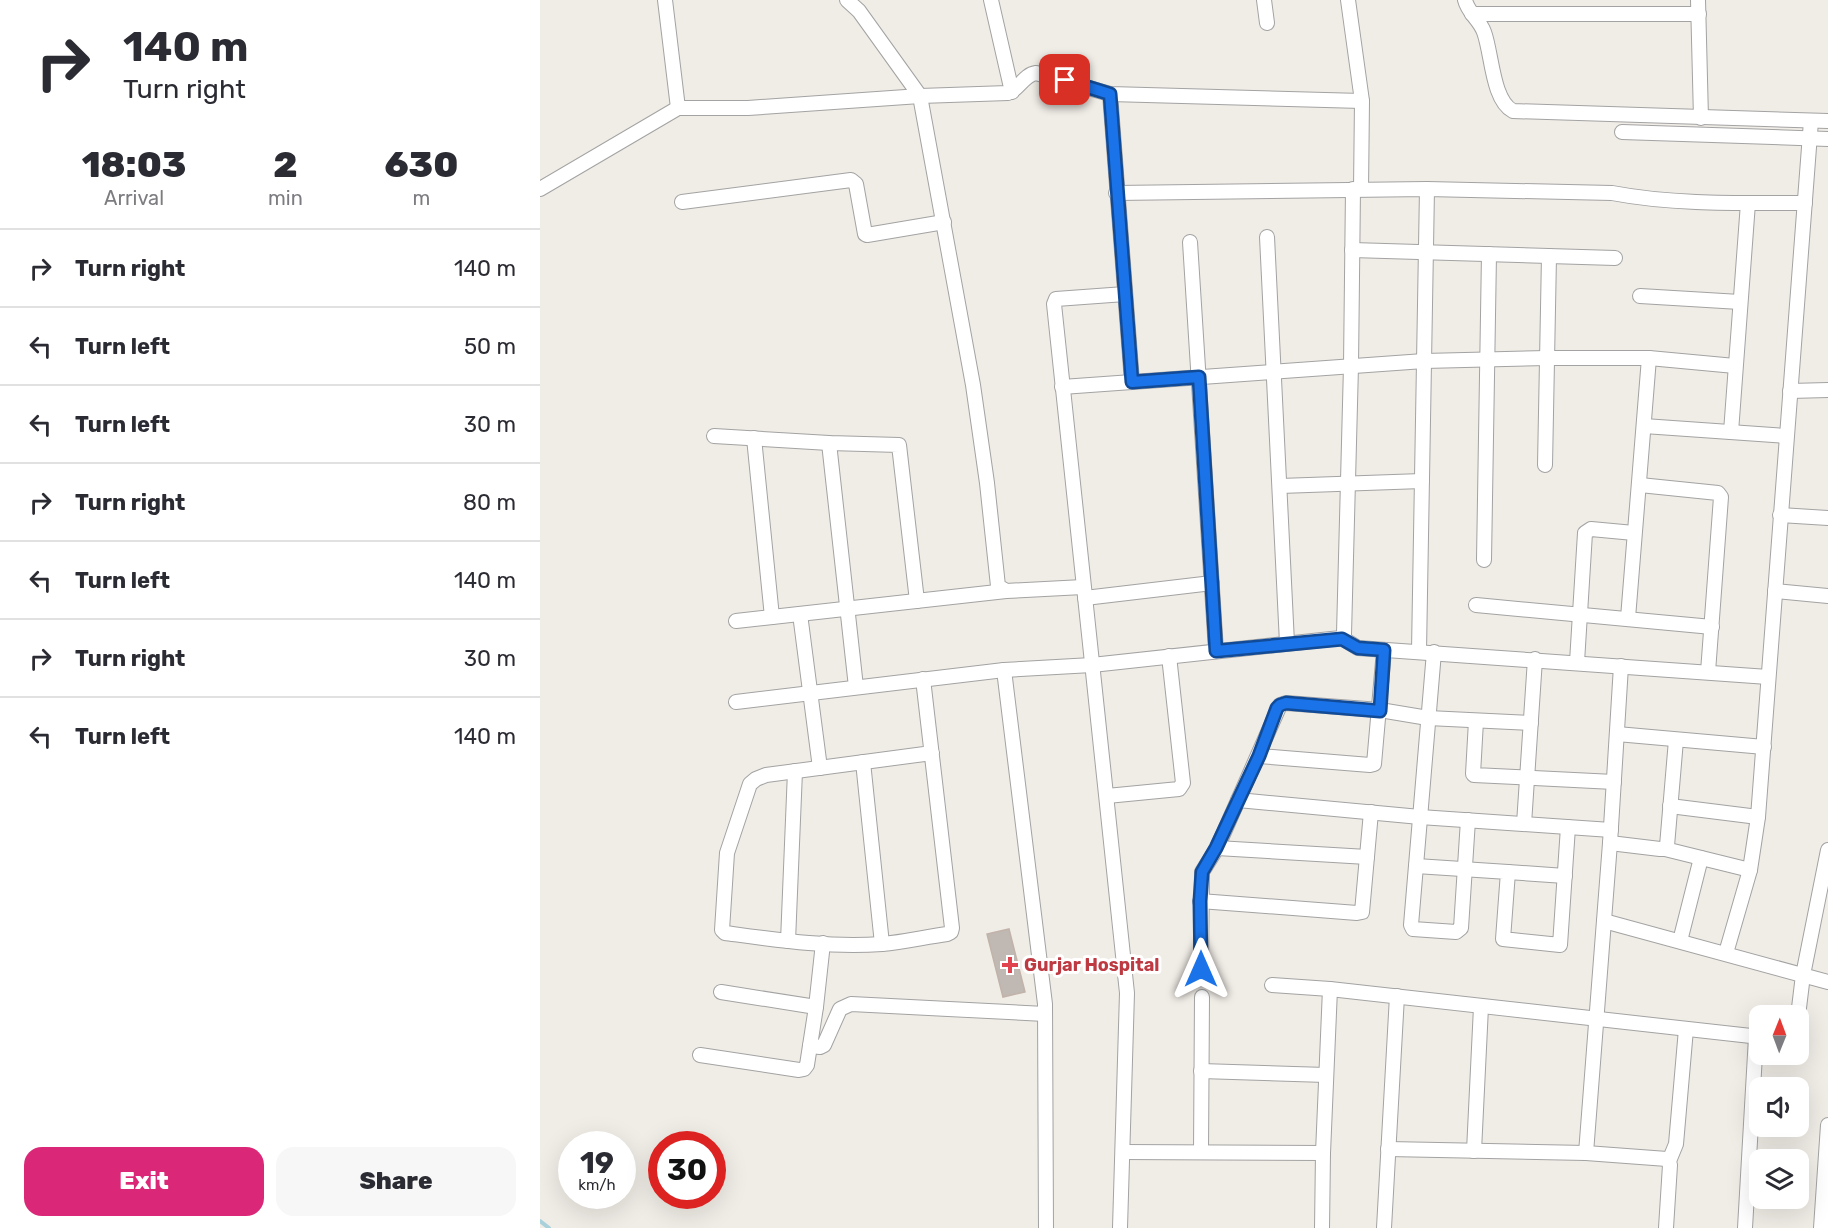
<!DOCTYPE html>
<style>
body{margin:0;font-family:Rubik,sans-serif;background:#f7f7f7;color:#2b2b33;height:100vh;display:flex;flex-direction:column;font-size:22px;white-space:nowrap}
*{box-sizing:border-box;margin:0}
p{font-size:20px;color:#7c7c81}
.icon{flex:none;width:33px;height:33px;fill:none;stroke:currentColor;stroke-width:2;stroke-linecap:round;stroke-linejoin:round}
.map{position:relative;flex:1;overflow:hidden}
.drawer{display:flex;flex-direction:column;background:#fff;width:540px}
.drawer>*{flex:none}
.hud{background:#fff;color:#2b2b33;overflow:hidden}
.needle{width:39px;rotate:1deg}
.controls{position:absolute;left:1209px;top:1005px;display:grid;gap:12px}
.controls a{display:grid;place-items:center;width:60px;height:60px;border-radius:12px;background:#fff;box-shadow:0 6px 24px #0002;font-size:30px}
.speed{position:absolute;left:18px;top:1131px;display:flex;gap:12px;font-size:30px;font-weight:700;text-align:center}
.speed>*{display:grid;place-content:center;width:78px;height:78px;border-radius:50%;background:#fff;box-shadow:0 6px 24px #0002;line-height:1}
.speed small{font-size:15px;font-weight:400}
.speed .limit{border:9px solid #d22;background:#fff;color:#111}
.pin{position:absolute;display:grid;place-items:center;width:51px;height:51px;color:#fff;margin:-26px;border-radius:12px;box-shadow:0 3px 9px #0006}
.me{position:absolute;width:66px;margin:-33px;rotate:0deg;stroke-linejoin:round;filter:drop-shadow(0 0 4px #0008)}
.turn{display:flex;align-items:center;gap:21px;height:126px;padding:0 24px;font-size:27px}
.turn .icon{width:78px;height:78px;stroke-width:2.5}
.turn b{display:block;font-size:42px;line-height:51px}
.eta{display:flex;justify-content:space-evenly;align-items:center;height:102px;text-align:center}
.eta b{font-size:36px;font-weight:800;line-height:42px}
.action{display:flex;gap:12px;margin-top:auto;padding:12px 24px}
.action a{flex:1;height:69px;border-radius:18px;background:#db2777;color:#fff;font-size:24px;font-weight:800;line-height:69px;text-align:center}
.action a+a{background:#f7f7f7;color:#2b2b33}
ul{padding:0;list-style:none}
li{display:flex;align-items:center;gap:18px;height:78px;padding:0 24px;border-top:2px solid #e1e1e2}
li div{flex:1}
li b{display:block;font-size:22px}
li em{font-style:normal}
main{display:flex;flex:1;min-height:0}
.map>svg:first-child{display:block}
</style>
<main>
<section class="drawer">
<div class="hud">
<div class="turn"><svg class="icon" aria-label="right" viewBox="0 0 24 24"><path d="M7 20v-9h11M14 6l5 5-5 5"/></svg><div><b>140 m</b>Turn right</div></div>
</div>
<div class="eta">
<div><b>18:03</b><p>Arrival</p></div>
<div><b>2</b><p>min</p></div>
<div><b>630</b><p>m</p></div>
</div>
<ul>
<li><svg class="icon" aria-label="right" viewBox="0 0 24 24"><path d="M7 20v-9h11M14 6l5 5-5 5"/></svg><div><b>Turn right</b></div><em>140 m</em></li>
<li><svg class="icon" aria-label="left" viewBox="0 0 24 24"><path d="M17 20v-9H6M10 6l-5 5 5 5"/></svg><div><b>Turn left</b></div><em>50 m</em></li>
<li><svg class="icon" aria-label="left" viewBox="0 0 24 24"><path d="M17 20v-9H6M10 6l-5 5 5 5"/></svg><div><b>Turn left</b></div><em>30 m</em></li>
<li><svg class="icon" aria-label="right" viewBox="0 0 24 24"><path d="M7 20v-9h11M14 6l5 5-5 5"/></svg><div><b>Turn right</b></div><em>80 m</em></li>
<li><svg class="icon" aria-label="left" viewBox="0 0 24 24"><path d="M17 20v-9H6M10 6l-5 5 5 5"/></svg><div><b>Turn left</b></div><em>140 m</em></li>
<li><svg class="icon" aria-label="right" viewBox="0 0 24 24"><path d="M7 20v-9h11M14 6l5 5-5 5"/></svg><div><b>Turn right</b></div><em>30 m</em></li>
<li><svg class="icon" aria-label="left" viewBox="0 0 24 24"><path d="M17 20v-9H6M10 6l-5 5 5 5"/></svg><div><b>Turn left</b></div><em>140 m</em></li>
</ul>
<div class="action"><a>Exit</a><a>Share</a></div>
</section>
<div class="map">
<svg width="1288" height="1228" viewBox="0 0 1288 1228">
<rect width="100%" height="100%" fill="#f0ece6"/>
<g fill="none" stroke-linecap="round" stroke-linejoin="round">
<polyline stroke="#a8d1db" stroke-width="4" points="0,1221 9,1228"/>
</g>
<polygon fill="#c0b8b3" stroke="#c1b3a9" stroke-width="1.5" points="469,929 485,992 463,997 447,934"/>
<g fill="none" stroke-linecap="round" stroke-linejoin="round">
<g stroke="#a3a3a3" stroke-width="16">
<g id="minor">
<polyline points="125,0 138,108"/>
<polyline points="307,0 319,11 380,96 433,385 447,483 458,586 466,591 543,587"/>
<polyline points="451,0 472,92"/>
<polyline points="724,0 727,23"/>
<polyline points="808,0 822,101 821,189"/>
<path d="M925,0c3,13 15,20 19,32 8,21 8,68 29,79l315,10"/>
<polyline points="1158,0 1161,118"/>
<polyline points="932,14 1159,14"/>
<polyline points="570,94 592,382"/>
<polyline points="1082,132 1288,139"/>
<path d="M0,189l138,-81h70l172,-12 88,-3c12,-4 15,-18 28,-20l74,21 252,7"/>
<path d="M576,193l311,-4 185,4c63,12 129,10 193,10"/>
<polyline points="142,202 311,180 316,184 325,234 327,235 404,222"/>
<polyline points="727,237 747,643"/>
<polyline points="650,242 676,651"/>
<polyline points="812,250 1075,258"/>
<polyline points="1100,296 1200,302"/>
<polyline points="1109,358 1195,366"/>
<polyline points="522,387 884,361 1007,358 1109,358 1088,618"/>
<polyline points="1250,391 1288,390"/>
<polyline points="1104,426 1246,436"/>
<polyline points="1191,432 1208,203"/>
<polyline points="174,436 289,443 359,445 377,601"/>
<polyline points="214,438 232,617"/>
<polyline points="289,443 316,687"/>
<polyline points="1005,465 1009,256"/>
<polyline points="1100,485 1178,493 1181,497 1168,672"/>
<polyline points="740,486 882,481"/>
<polyline points="1240,515 1288,518"/>
<polyline points="944,560 949,254"/>
<polyline points="1235,591 1288,596"/>
<polyline points="545,598 672,583"/>
<polyline points="936,605 1172,627"/>
<polyline points="260,614 280,768"/>
<polyline points="196,621 466,591"/>
<polyline points="802,638 804,634 811,366 813,189"/>
<polyline points="879,651 887,189"/>
<polyline points="894,652 871,925 873,929 916,932 921,928 928,820"/>
<polyline points="1037,662 1045,533 1051,529 1094,533"/>
<polyline points="464,670 505,1004 506,1228"/>
<path d="M383,679l29,249 -1,4 -4,2c-22,3 -43,8 -65,10 -52,4 -105,-4 -157,-11l-3,-3 5,-77 23,-69 6,-5 10,-4 166,-22"/>
<polyline points="196,702 464,670 552,665 791,639 802,638 818,648 1228,677"/>
<polyline points="936,721 933,774 934,775 1074,782"/>
<polyline points="1077,734 1224,747"/>
<polyline points="719,756 830,765 834,764 844,650"/>
<polyline points="323,762 342,944"/>
<polyline points="567,796 639,789 643,783 629,656"/>
<polyline points="698,800 880,817 1071,830"/>
<polyline points="1130,806 1218,817"/>
<polyline points="984,824 995,659"/>
<polyline points="1070,843 1120,849 1125,849 1127,846 1136,740"/>
<polyline points="677,848 827,857"/>
<polyline points="1125,849 1210,870"/>
<polyline points="876,866 968,872 963,939 1020,945 1028,827"/>
<polyline points="968,872 1025,876"/>
<polyline points="660,901 817,913 822,912 831,812"/>
<polyline points="1064,921 1288,982"/>
<polyline points="248,941 255,771"/>
<polyline points="1140,941 1161,858"/>
<polyline points="1186,953 1210,870 1218,817 1271,121"/>
<polyline points="661,969 662,872 677,848 740,705 746,703 840,710 888,718 991,723"/>
<polyline points="732,985 790,989 1220,1037"/>
<polyline points="181,992 276,1007"/>
<polyline points="1258,1016 1263,975 1288,850"/>
<polyline points="270,1046 280,1047 284,1045 300,1009 311,1004 505,1014"/>
<polyline points="160,1055 259,1070 264,1069 267,1065 276,1007 283,943"/>
<polyline points="661,1071 786,1075"/>
<polyline points="848,1149 1046,1153 1127,1159 1130,1165 1126,1228"/>
<polyline points="934,1151 941,1007"/>
<polyline points="583,1152 783,1153 790,989"/>
<polyline points="661,1152 662,997"/>
<polyline points="1046,1153 1070,843 1081,666"/>
<polyline points="1129,1161 1136,1144 1146,1029"/>
<polyline points="580,1228 587,993 514,304 516,299 585,294"/>
<polyline points="782,1228 783,1153"/>
<polyline points="844,1228 857,996"/>
<polyline points="1205,1228 1216,1037"/>
<polyline points="1281,1228 1288,1125"/>
</g>
</g>
<use href="#minor" stroke="#fff" stroke-width="14"/>
</g>
<g fill="none" stroke-linecap="round" stroke-linejoin="round">
<g stroke="#114b97" stroke-width="15">
<polyline id="route" points="525,80 570,94 592,382 659,377 676,651 802,639 818,648 844,650 840,711 746,703 740,705 737,708 719,756 676,848 662,872 660,901 661,969"/>
</g>
<use href="#route" stroke="#1a73e8" stroke-width="10"/>
</g>
<path fill="#e0444e" stroke="#fff" stroke-width="2" d="M467 956h6v6h6v6h-6v6h-6v-6h-6v-6h6z"/>
<g text-anchor="middle" stroke-width="6" stroke-linejoin="round" paint-order="stroke">
<g font-size="18" font-weight="bold" fill="#be3a42" stroke="#fff" text-anchor="start">
<text x="484" y="971">Gurjar Hospital</text>
</g>
</g>
</svg>
<div class="controls">
<a><svg class="needle" viewBox="-14 -14 28 28"><path d="M0-13l5 13h-10z" fill="#e53935"/><path d="M0 13l5-13h-10z" fill="#7c7c81"/></svg></a>
<a><svg class="icon" aria-label="sound" viewBox="0 0 24 24"><path d="M4 9h4l5-4v14l-5-4H4zM17 9q2 3 0 6"/></svg></a>
<a><svg class="icon" aria-label="layers" viewBox="0 0 24 24"><path d="M12 4l9 5-9 5-9-5zM3 14l9 5 9-5"/></svg></a>
</div>
<div class="speed"><div>19<small>km/h</small></div><div class="limit">30</div></div>
<div class="pin" style="left:525px;top:80px;background:#d93025"><svg class="icon" aria-label="arrive" viewBox="0 0 24 24"><path d="M6 21V4h12l-3 4 3 4H6"/></svg></div>
<svg class="me" style="left:661px;top:969px" viewBox="-20 -20 40 40"><path d="M0-17L14 15 0 8-14 15z" fill="#1a73e8" stroke="#fff" stroke-width="4"/></svg>
</div>
</main>
